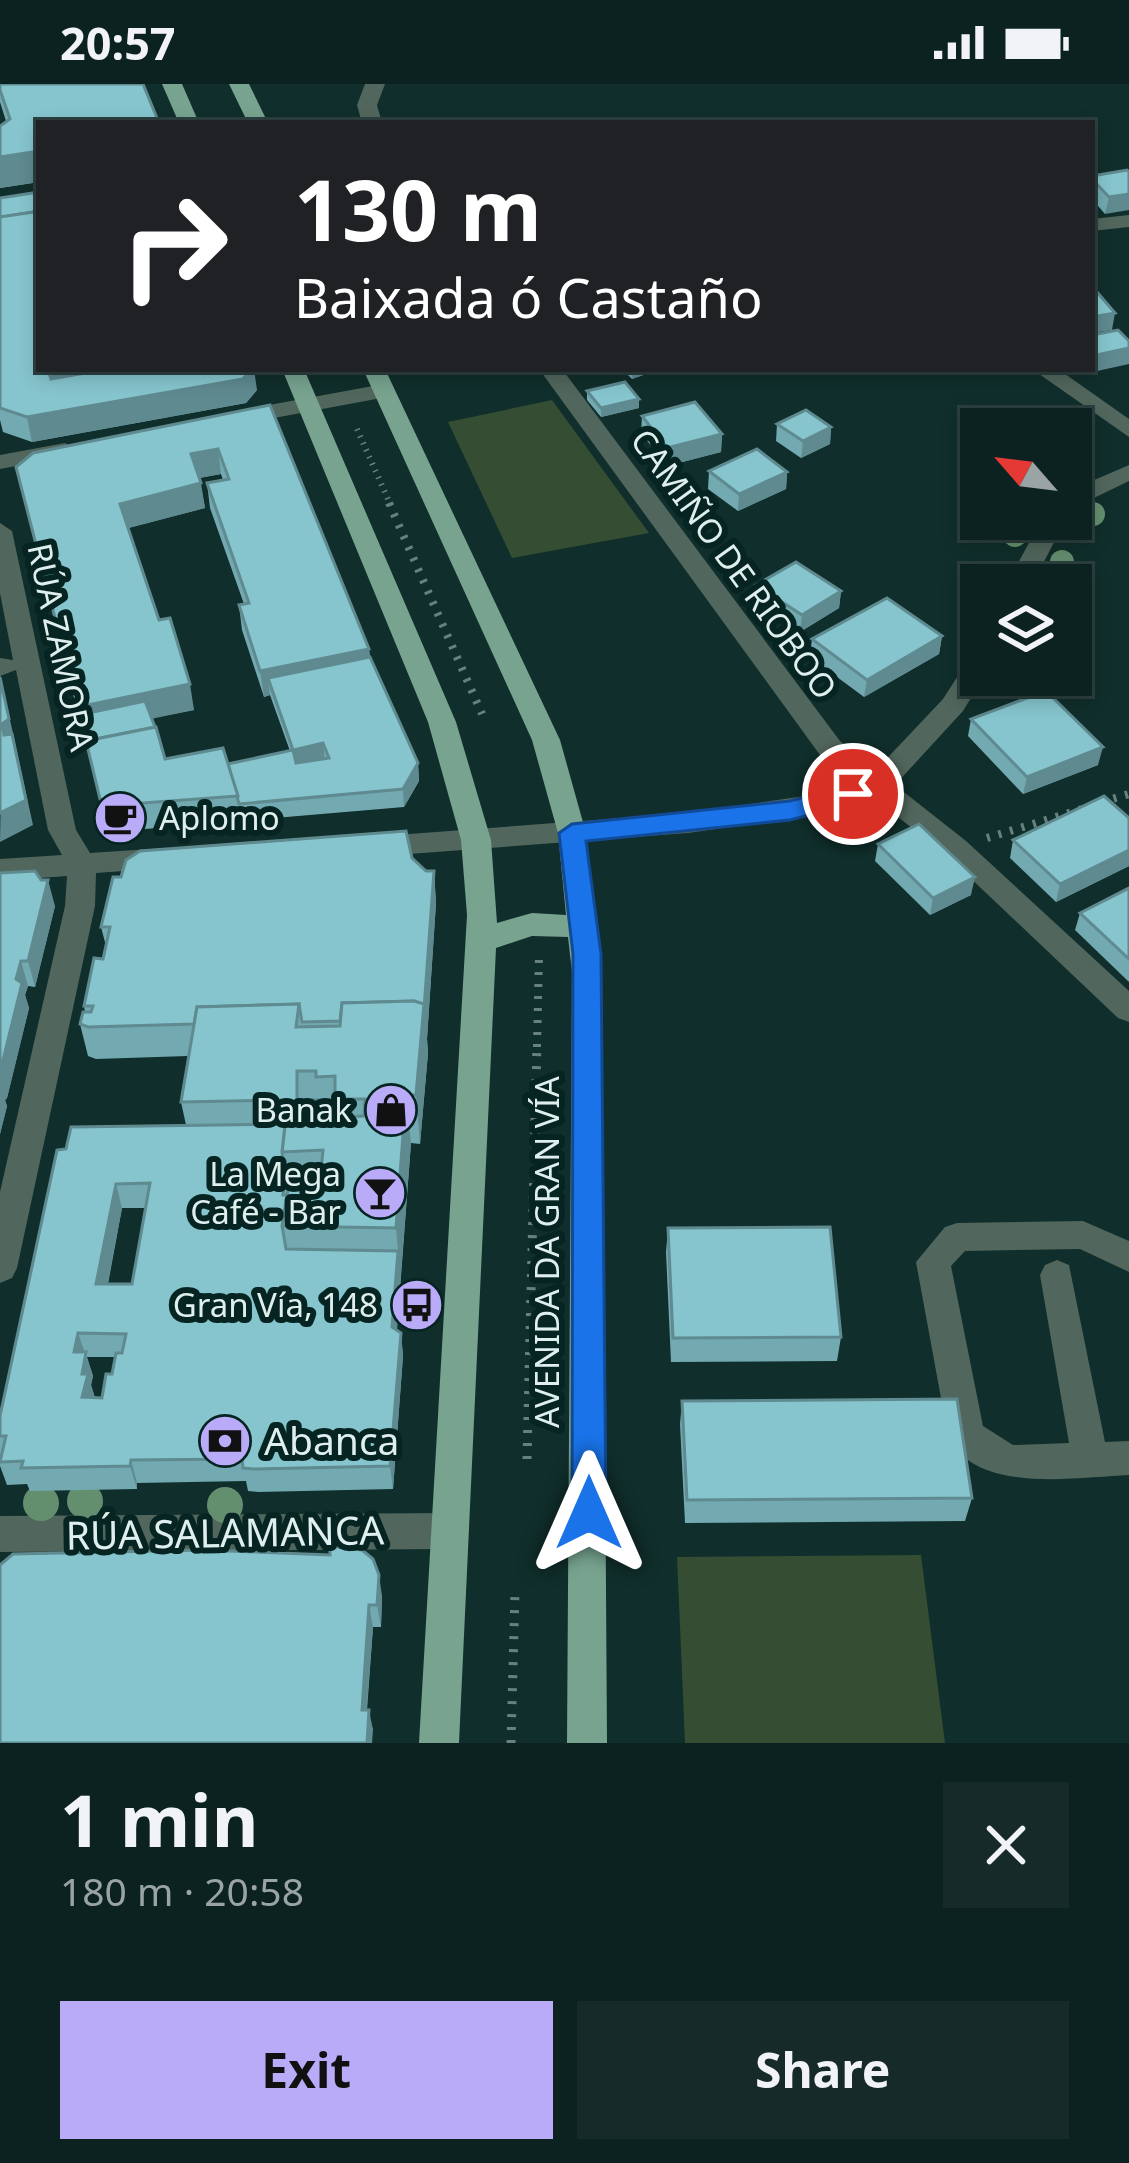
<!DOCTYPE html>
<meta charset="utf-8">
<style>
body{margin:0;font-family:"Noto Sans",sans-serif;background:#152a29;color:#f1f3f6;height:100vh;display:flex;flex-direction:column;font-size:45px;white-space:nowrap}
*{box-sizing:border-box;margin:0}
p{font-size:39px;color:#9aa4a5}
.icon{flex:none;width:66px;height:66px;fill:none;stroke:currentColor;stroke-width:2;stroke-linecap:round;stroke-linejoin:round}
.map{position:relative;height:1659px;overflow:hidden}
.details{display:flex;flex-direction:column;background:#0c2220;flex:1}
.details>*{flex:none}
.top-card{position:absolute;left:36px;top:36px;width:1059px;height:252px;border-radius:0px;box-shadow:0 6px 18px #0003,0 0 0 3px #2c3f3e;background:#202124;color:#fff;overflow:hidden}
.needle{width:78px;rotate:298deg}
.controls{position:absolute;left:960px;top:324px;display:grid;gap:24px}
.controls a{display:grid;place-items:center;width:132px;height:132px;border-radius:0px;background:#0c2220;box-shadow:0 6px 18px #0003,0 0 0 3px #2c3f3e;font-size:60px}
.pin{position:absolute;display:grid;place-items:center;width:102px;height:102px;color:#fff;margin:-51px;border:6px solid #fff;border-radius:50%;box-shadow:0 3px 12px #0007}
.me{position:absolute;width:132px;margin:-66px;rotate:0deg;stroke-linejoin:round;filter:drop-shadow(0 0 9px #0008)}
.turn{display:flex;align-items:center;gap:42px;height:252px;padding:0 60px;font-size:54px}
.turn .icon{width:156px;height:156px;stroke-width:2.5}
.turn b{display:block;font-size:84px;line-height:102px}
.round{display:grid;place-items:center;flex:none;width:126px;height:126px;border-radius:0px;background:#152a29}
.summary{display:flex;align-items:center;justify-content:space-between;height:204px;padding:0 60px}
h1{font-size:72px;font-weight:700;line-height:90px}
.action{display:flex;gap:24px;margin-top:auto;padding:24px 60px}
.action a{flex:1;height:138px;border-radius:0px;background:#b9abf7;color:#111;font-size:48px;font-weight:700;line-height:138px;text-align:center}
.action a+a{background:#152a29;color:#f1f3f6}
.status{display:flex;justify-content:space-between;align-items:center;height:84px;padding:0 60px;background:#0c2220;direction:ltr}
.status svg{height:33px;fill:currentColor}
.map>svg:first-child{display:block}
</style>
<div class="status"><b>20:57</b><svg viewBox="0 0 49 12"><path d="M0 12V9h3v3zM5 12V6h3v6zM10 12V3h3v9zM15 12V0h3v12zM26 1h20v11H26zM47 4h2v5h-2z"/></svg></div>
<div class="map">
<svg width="1129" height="1659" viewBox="0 0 1129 1659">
<rect width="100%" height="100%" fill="#102e2b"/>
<g fill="#344d33">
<polygon points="552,316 649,449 512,474 448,338"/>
<polygon points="921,1471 945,1659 685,1659 677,1473"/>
</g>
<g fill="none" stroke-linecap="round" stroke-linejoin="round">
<polyline stroke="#69817e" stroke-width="6" stroke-dasharray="1.5 6" stroke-linecap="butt" points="357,345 391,422"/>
<g stroke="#69817e" stroke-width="8" stroke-dasharray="3 9" stroke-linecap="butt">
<polyline points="389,419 482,630"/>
<polyline points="1102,718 1129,710"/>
<polyline points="987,754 1082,725"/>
<polyline points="537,963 539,871"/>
</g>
<g stroke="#69817e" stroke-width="9" stroke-dasharray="3 10" stroke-linecap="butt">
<polyline points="527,1375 537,960"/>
<polyline points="511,1659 515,1508"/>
</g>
<g fill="#51665c" fill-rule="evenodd">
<polygon points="365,0 385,0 377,21 382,39 362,39 357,21"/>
<polygon points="1129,131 1129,143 1092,147 1092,135"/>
<polygon points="539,285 562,285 840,657 876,686 943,615 972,570 981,567 981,591 985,591 963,627 895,701 966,757 1129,907 1129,938 1118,934 946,771 874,714 828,729 688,749 369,773 359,770 354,763 359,756 369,753 688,729 825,709 856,699 820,671"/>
<polygon points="1032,285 1058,285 1129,335 1129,353"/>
<polygon points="384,300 392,302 392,312 236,341 224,334 236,327"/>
<polygon points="65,359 77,366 73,371 0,385 0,371"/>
<polygon points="1129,381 1129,397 1071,425 1071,406"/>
<polygon points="1042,435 1066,435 1032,501 1006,501"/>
<polygon points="0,439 12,447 76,746 90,769 165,764 180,774 165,784 96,789 95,822 17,1184 12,1194 0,1199 0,1108 65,822 67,792 0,797 0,775 62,771 48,746 16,586 0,592 0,574 13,576 0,509"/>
<path d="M1083,1137l46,20v31l-49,-23 -115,2 -14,15 32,160 30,19 56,-2 -29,-168 5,-10 12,-5 12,5 36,177 24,-1v34c-52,2 -154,20 -181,-39l-32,-174 29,-35 12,-4z"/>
<polygon points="450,1429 463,1434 469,1447 463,1460 450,1465 0,1468 0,1432"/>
</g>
<g fill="#77a38f" fill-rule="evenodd">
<polygon points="162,0 182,0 199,39 179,39"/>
<polygon points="229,0 249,0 268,39 248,39"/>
<polygon points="282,285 304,285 456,638 491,756 497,839 532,829 566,831 558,749 532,656 363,285 385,285 560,656 586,749 602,888 607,1659 567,1659 572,888 568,853 532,852 496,864 459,1659 419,1659 467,831 461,756 428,638"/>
</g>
</g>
<g fill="#648f6f">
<circle cx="1093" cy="430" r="12"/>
<circle cx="1015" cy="451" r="12"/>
<circle cx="1062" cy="478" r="12"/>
<circle cx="85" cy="1417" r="18"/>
<circle cx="41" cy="1419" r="18"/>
<circle cx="225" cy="1421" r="18"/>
</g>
<g fill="#73a9b1" fill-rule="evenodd">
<polygon points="0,0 39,98 0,104 0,73 6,37 0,18"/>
<polygon points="1129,88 1105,130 1092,115 1092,92"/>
<polygon points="0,114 39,285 257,306 246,319 32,358 3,348 0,336"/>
<polygon points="622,285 660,285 632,295"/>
<polygon points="587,307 639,315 639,324 601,333 587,316"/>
<path d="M270,321l99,244 1,8 48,106 1,18 -15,26 -282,24 -16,-7 -84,-332zM221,390l2,6 -16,3 3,25 34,96 -5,1 3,25 22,67 6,-2 20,56 -62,13 -63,-5 -13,-41 42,-8 -35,-90 -31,-92 77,-20 -6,-30z"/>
<polygon points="642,332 722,350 721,368 667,382 641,349"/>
<polygon points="777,340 831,343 830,360 801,374 776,357"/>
<polygon points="709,387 787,388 786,405 738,427 708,405"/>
<polygon points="756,501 841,507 839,524 800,548 755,519"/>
<polygon points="942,552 939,570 864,613 810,573 812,555"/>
<polygon points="971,635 1098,681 1023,710 968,652"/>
<polygon points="1129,734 1129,782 1056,818 1010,774 1013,756"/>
<polygon points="878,760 971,811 930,831 875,777"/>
<path d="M412,774l14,13h8l2,32 -9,136 1,14 -8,91 -9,-1 -14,187 4,3 2,23 -10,133 -135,3 -10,-1 -2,-10 -109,2v6l-107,2 -3,-7 -20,1 -7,-19v-50l57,-266 129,-25 -5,-23 7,-46 -92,3 -8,-3 -8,-32 5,-12 -1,-6 19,-47 3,-13 -5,-19zM122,1124h23l-13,76h-24zM87,1273h28l-3,17 -10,24h-7l-4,-13 2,-9z"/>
<polygon points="0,789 55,822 35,903 28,902 25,911 29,924 7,1014 5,1016 7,1022 0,1050"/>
<polygon points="1129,804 1129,898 1075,846 1080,829"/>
<polygon points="668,1144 841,1253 837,1277 671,1278 666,1168"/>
<polygon points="682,1317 972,1414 965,1437 685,1439 680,1340"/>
<polygon points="202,1466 382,1512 381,1543 373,1543 367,1626 373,1646"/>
</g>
<g fill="#5e8a90">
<polygon points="39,67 39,98 0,104 0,73"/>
<polygon points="1129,110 1129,126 1105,130 1109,113"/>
<polygon points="1115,229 1112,246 1092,249 1092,233"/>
<polygon points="1129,264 1129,280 1088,289 1089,285 1092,285 1092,272"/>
<polygon points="46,285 86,285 88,295 50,302"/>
<polygon points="254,285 257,306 246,319 32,358 27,333"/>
<polygon points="636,285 660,285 632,295 633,286"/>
<polygon points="639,315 639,324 601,333 601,324"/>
<polygon points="831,343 830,360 801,374 803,357"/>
<polygon points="722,350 721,368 667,382 667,364"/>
<polygon points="218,365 221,390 194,395 191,370"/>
<polygon points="787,388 786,405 738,427 739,410"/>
<polygon points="201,399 205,424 125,445 120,420"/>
<polygon points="841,507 839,524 800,548 802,531"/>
<polygon points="942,552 939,570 864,613 867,596"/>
<polygon points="369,565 371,591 268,594 270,611 264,613 260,587"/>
<polygon points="0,590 33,741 0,758 2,640"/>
<polygon points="190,600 194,626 83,649 78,623"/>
<polygon points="323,659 325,677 296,684 293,666"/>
<polygon points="1103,663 1098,681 1023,710 1027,693"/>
<polygon points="418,679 419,697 404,723 403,705"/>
<polygon points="1129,766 1129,782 1056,818 1060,800"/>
<polygon points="434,787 436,819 427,955 428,969 420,1060 416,1011"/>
<polygon points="975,793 971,811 930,831 933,814"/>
<polygon points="48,796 55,822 35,903 28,877"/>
<polygon points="21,877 28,902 25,911 29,924 7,1014 5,1016 7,1022 0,1050 0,988"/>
<polygon points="406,1011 411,1059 395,1267 392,1243 398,1167 396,1144"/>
<polygon points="116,1100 122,1124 103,1224 96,1200"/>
<polygon points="78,1249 93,1292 91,1301 95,1314 82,1313 74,1268"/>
<polygon points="401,1249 403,1272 393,1405 390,1382"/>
<polygon points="131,1376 137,1399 137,1405 130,1382"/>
<polygon points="379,1491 382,1512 381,1543 377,1521"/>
<polygon points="369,1521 373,1543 365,1646 362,1626"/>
<polygon points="369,1626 373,1646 372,1659 367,1659"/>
</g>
<g fill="#86c5ce" stroke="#5e8a90" stroke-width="3" fill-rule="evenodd">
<polygon points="0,0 143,0 159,39 39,39 39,67 0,73 0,42 10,35 0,6"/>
<polygon points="1127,86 1129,88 1129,110 1109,113 1092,95 1092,92"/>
<polygon points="39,108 39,133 35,133 34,128 0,133 0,114"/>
<polygon points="34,128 39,150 39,285 48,285 51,295 108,285 251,285 243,295 27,333 0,324 0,133"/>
<polygon points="1097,208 1115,229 1092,233 1092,209"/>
<polygon points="1118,246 1129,257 1129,264 1092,272 1092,251"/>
<polygon points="625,298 639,315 601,324 587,307"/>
<polygon points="695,318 722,350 667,364 642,332"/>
<polygon points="270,321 369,565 260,587 239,521 249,519 207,399 229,395 218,365 191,370 201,399 120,420 159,536 170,534 190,600 78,623 16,383 33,369"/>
<polygon points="806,326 831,343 803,357 777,340"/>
<polygon points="757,365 787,388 739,410 709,387"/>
<polygon points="796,478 841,507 802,531 756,501"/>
<polygon points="887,514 942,552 867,596 812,555"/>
<path d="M370,573l48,106 -15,26 -164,15 -11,-40 65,-14 -25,-72zM323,659l6,15 -33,5 -3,-13z"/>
<polygon points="0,593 9,635 2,640 4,651 12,650 26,716 0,729"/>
<polygon points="1046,607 1103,663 1027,693 971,635"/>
<polygon points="145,617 155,643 86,657 88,665 79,631"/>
<polygon points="156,643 165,675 223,664 238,712 116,721 100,715 86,657"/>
<polygon points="1104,712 1129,734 1129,766 1060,800 1013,756"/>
<polygon points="919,740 975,793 933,814 878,760"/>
<polygon points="406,747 412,774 426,787 434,787 424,925 424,926 424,920 414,917 342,919 340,937 302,938 299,920 197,923 194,940 88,943 80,940 83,928 91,928 93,922 84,922 94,874 103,875 110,843 101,843 113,793 121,793 126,776 140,767"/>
<polygon points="35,787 41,796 48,796 28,877 21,877 16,895 22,899 0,988 0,789"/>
<polygon points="1129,804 1129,875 1080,829"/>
<path d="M414,917l10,3 -8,91h-10l-10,133 -114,-2 9,-55 30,1 2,-22 -41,2 6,-52 -107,2 16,-95 102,-3 -3,23 44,-1 2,-23zM297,987h19v6l19,-1v24h-38zM343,1015h22l-1,17 -23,1z"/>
<path d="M285,1040l-3,28 3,24 -2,19h4l-5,31 4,23 112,2 -6,76 9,6 -11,133 -137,3 -10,-1 -1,-9 -111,1 -1,6 -109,2 2,-7 -23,1 6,-26h-6v-20l57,-266 9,-1 5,-22zM150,1099l-18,101h-36l20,-100zM78,1249l48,1 -4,19h-6l-4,21h-6l-4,24 -20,-1 6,-23h-6l4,-22h-12z"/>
<polygon points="830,1143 841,1253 673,1254 668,1144"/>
<polygon points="957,1315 972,1414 687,1416 682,1317"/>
<polygon points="330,1462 362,1466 373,1475 379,1491 377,1521 369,1521 362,1626 369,1626 367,1659 0,1659 0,1481 13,1470 202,1466 330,1471"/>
</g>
<polygon fill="#1a73e8" stroke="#114b97" stroke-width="3" points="853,701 866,710 862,717 790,736 586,757 601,870 606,1429 601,1440 589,1445 577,1440 572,1429 573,870 559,749 572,740 790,717"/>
<defs>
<g id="cafe-disc" transform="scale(2.7)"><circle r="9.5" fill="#b9abf7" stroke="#062421"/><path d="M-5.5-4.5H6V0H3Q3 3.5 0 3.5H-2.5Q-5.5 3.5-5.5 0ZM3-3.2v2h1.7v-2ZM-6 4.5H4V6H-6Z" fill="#111"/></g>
<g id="shop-disc" transform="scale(2.7)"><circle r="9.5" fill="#b9abf7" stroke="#062421"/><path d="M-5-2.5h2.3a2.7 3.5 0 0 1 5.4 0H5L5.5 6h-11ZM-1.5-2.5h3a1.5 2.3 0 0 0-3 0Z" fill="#111"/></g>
<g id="bar-disc" transform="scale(2.7)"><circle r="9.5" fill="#b9abf7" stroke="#062421"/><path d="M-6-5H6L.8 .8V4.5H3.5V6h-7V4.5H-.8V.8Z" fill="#111"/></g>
<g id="bus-disc" transform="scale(2.7)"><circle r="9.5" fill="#b9abf7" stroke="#062421"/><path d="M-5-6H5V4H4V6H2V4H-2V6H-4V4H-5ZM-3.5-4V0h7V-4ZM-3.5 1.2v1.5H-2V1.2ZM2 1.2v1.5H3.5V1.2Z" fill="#111"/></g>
<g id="bank-disc" transform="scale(2.7)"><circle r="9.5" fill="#b9abf7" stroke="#062421"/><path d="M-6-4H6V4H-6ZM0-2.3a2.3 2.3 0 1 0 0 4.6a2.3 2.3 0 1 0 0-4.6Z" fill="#111"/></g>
</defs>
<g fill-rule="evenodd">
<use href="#cafe-disc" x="120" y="734"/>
<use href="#shop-disc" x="391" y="1026"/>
<use href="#bar-disc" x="380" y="1109"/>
<use href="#bus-disc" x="417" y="1221"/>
<use href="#bank-disc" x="225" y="1357"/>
</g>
<g text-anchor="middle" stroke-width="12" stroke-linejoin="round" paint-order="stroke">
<g font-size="33" fill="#dfefed" stroke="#062421">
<text transform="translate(734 480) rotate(54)" y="12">CAMIÑO DE RIOBOO</text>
<text transform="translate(61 563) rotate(78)" y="12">RÚA ZAMORA</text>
<text transform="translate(547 1168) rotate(-90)" y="12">AVENIDA DA GRAN VÍA</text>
</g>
<g font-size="33" fill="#dfefed" stroke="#062421" text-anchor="end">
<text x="159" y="746" text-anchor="start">Aplomo</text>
<text x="352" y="1038">Banak</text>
<text x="341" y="1102">La Mega<tspan x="341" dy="38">Café - Bar</tspan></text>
<text x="378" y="1233">Gran Vía, 148</text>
</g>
<g font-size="39" fill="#dfefed" stroke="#062421" text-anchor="start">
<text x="264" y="1371">Abanca</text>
</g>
<g font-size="39" fill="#dfefed" stroke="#062421">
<text transform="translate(225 1449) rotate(-1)" y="14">RÚA SALAMANCA</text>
</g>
</g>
</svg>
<div class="controls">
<a><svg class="needle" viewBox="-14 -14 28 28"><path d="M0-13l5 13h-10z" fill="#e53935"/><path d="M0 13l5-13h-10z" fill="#9aa4a5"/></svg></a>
<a><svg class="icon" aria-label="layers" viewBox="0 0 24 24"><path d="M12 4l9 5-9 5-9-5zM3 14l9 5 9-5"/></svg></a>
</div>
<div class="pin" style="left:853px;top:710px;background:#d93025"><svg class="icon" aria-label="arrive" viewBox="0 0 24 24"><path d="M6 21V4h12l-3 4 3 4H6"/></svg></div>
<svg class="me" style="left:589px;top:1429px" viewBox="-20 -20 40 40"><path d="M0-17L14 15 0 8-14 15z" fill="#1a73e8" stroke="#fff" stroke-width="4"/></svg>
<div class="top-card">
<div class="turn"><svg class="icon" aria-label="right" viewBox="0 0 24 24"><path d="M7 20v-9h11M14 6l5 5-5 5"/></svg><div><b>130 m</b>Baixada ó Castaño</div></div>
</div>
</div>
<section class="details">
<div class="summary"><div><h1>1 min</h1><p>180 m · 20:58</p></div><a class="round"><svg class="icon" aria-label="close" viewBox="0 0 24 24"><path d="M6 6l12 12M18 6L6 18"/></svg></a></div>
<div class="action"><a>Exit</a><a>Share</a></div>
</section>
